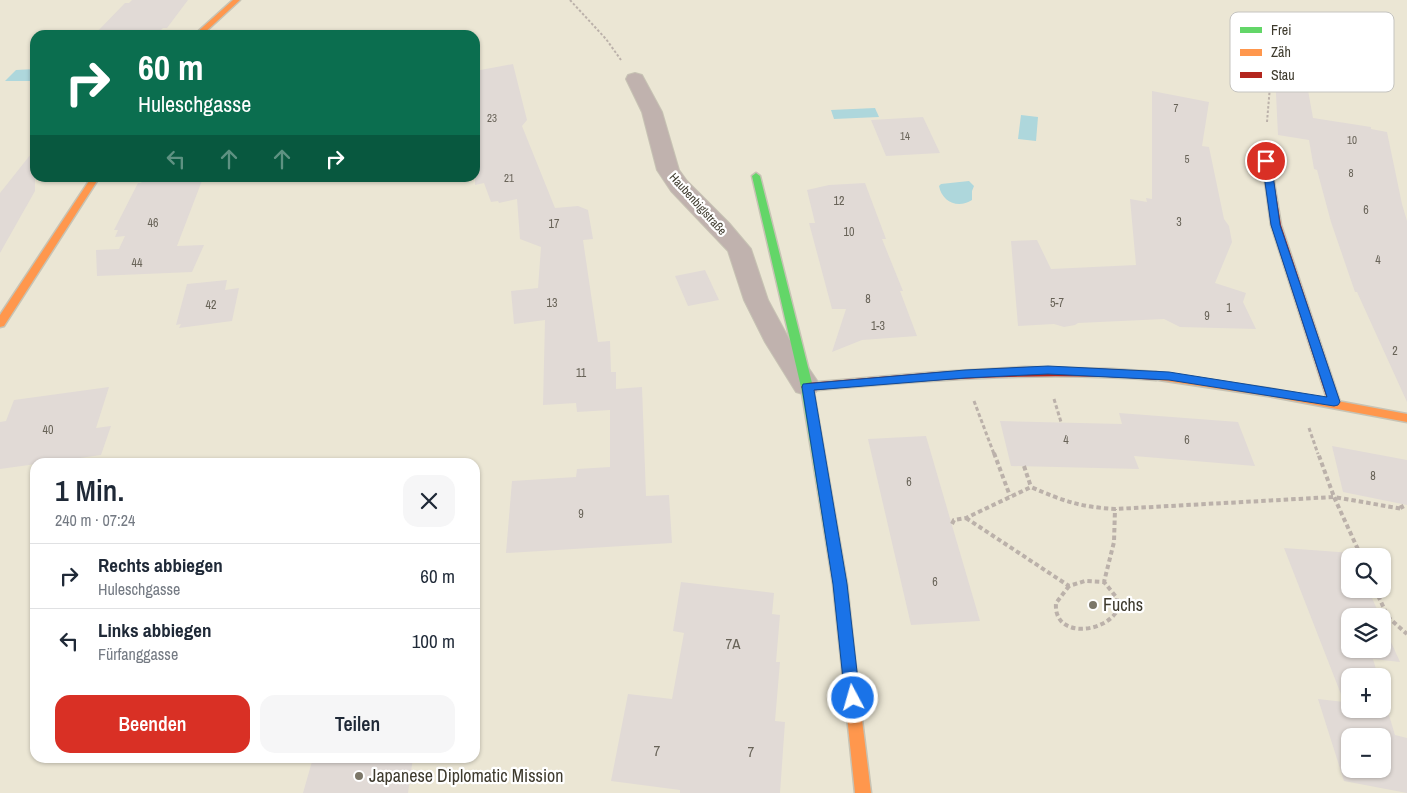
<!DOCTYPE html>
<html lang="de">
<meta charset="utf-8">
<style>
body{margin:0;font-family:"Archivo Narrow",sans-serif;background:#f6f6f7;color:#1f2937;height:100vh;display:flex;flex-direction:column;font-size:19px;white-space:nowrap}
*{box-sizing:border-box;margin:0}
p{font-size:16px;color:#747a83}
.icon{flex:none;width:28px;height:28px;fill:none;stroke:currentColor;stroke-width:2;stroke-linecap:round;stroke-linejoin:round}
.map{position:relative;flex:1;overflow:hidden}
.drawer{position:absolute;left:30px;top:458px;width:450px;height:305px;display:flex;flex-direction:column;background:#fff;border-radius:15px;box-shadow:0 1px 4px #0004}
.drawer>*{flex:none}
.hud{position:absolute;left:30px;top:30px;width:450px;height:152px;border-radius:15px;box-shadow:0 1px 4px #0004;background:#0b6e4f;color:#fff;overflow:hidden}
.buttons{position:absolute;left:1341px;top:548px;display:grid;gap:10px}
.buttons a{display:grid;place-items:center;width:50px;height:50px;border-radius:10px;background:#fff;box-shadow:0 1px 4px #0004;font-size:25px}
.pin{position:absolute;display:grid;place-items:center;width:42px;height:42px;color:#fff;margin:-21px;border:2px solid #fff;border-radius:50%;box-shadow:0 1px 5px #0007}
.me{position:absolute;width:55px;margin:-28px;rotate:354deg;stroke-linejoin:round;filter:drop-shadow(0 0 4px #0008)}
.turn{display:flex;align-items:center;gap:18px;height:105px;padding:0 25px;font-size:22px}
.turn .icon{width:65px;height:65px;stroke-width:2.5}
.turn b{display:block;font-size:35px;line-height:42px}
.lanes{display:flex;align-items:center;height:48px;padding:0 25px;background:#0003;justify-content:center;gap:25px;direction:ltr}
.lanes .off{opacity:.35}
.round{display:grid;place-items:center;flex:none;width:52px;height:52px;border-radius:15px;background:#f6f6f7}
.overview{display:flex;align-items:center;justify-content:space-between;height:85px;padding:0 25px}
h1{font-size:30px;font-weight:600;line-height:38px}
.button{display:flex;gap:10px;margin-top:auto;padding:10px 25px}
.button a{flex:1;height:58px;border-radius:15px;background:#d93025;color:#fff;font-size:20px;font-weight:600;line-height:58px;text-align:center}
.button a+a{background:#f6f6f7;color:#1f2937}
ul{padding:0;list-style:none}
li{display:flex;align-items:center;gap:15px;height:65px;padding:0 25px;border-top:1px solid #e0e1e3}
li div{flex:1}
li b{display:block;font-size:19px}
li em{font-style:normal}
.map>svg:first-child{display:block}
</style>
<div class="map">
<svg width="1407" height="793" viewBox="0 0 1407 793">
<rect width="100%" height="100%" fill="#ebe6d4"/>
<g fill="#aed7dc">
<polygon points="35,69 35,81 5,81 16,70"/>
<polygon points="875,108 879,117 834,119 831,110"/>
<polygon points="1021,115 1038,117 1036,141 1018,139"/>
<path d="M969,181l5,5 -2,5v9c-14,9 -30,2 -33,-14l2,-2z"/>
</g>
<g fill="#e1dad6" fill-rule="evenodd">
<polygon points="132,0 188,0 167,28 163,28 159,32 96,33 125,3 129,3"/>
<polygon points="1274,53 1302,57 1313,118 1371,127 1371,129 1387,132 1402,204 1407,221 1407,402 1357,292 1355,292 1331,222 1317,170 1314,169 1309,140 1278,135"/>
<polygon points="513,64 527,120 522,126 555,208 578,206 588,210 593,239 583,240 598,342 610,341 611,372 616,372 616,389 642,387 646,496 669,495 672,543 506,553 512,481 576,477 577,469 610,467 610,410 577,412 576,403 543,405 545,320 514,324 511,291 538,288 541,247 520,239 517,199 499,203 498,201 491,202 484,183 475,185 475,71"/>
<polygon points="1152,91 1209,102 1202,146 1209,147 1224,219 1229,226 1232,242 1215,283 1246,293 1243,302 1256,329 1180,327 1164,319 1078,323 1075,325 1064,327 1054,324 1018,326 1011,241 1037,240 1051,269 1136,265 1130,199 1147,202 1146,198 1152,199"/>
<polygon points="923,117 940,153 886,156 871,120"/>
<polygon points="35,149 35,191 0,253 0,193"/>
<polygon points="144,178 203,178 177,246 204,245 192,272 97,276 96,250 119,249 125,236 115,237 118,230 114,230 138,183 141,183"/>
<polygon points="865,183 886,239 882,239 903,291 900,291 917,336 862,340 832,352 846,309 832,309 809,223 815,223 807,190 829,185"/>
<polygon points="705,270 719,300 688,306 675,276"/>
<polygon points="227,280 225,290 239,288 232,321 179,328 181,324 176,325 187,284"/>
<polygon points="109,387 96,428 111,426 101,455 0,469 0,422 6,421 14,400"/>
<polygon points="1119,413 1238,422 1255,466 1134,456 1139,469 1011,466 1000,421 1122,424"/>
<polygon points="926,436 956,539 980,621 911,625 868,439"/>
<polygon points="1332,446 1407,460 1407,505 1343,492"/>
<path d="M1284,548l68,5 1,3h-3v33h18l12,27h-30v33h32v-27l18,40 -27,-3 5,17h-28v33h32v-17l13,43 12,3v55l-63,-12 -26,-82 26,3zM1350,736h32v33h-32z"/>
<polygon points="681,582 774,593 772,614 780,615 776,662 780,662 775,721 785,722 780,793 680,793 680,790 611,781 628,694 672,699 684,633 673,631"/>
<polygon points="313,758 413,758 408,793 303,793"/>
</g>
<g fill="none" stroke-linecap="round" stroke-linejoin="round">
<g stroke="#c7c3b4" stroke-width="2">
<polygon id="street" points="635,73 642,75 662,112 679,170 687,181 729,223 751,249 768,300 789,339 820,385 816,392 806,395 796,392 765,342 744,300 728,251 671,191 657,170 642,112 626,79 628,75"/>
</g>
<g stroke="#c7c3b4" stroke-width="3">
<polygon id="fast" points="756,173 760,176 813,387 847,584 858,687 856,692 851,694 846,692 844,687 833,584 801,387 752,176"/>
</g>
<g stroke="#c7c3b4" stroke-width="3">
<g id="slow">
<polygon points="233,0 240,0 202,35 194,35"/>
<polygon points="91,178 99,178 4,326 0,327 0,315"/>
<polygon points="1156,372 1273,389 1407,414 1407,422 1273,397 1152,379 1150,376 1152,373"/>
<polygon points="851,680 856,682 858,687 871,793 855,793 844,687 846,682"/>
</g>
</g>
<g stroke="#c7c3b4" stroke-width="3">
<g id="jam">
<polygon points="1264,142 1268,145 1281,225 1340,402 1334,406 1328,402 1271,225 1260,145"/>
<path d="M1025,367l87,2 44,3 6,4 -6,4c-117,-9 -232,0 -349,11l-6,-4 6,-4 131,-11z"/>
</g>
</g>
<g stroke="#bbb1aa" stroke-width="2" stroke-dasharray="2.5 2" stroke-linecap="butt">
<polyline points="570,0 606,39 621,60"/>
<polyline points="1267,122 1270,86"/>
</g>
<g stroke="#bbb1aa" stroke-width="3" stroke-dasharray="4 2.5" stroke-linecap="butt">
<polyline points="1054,399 1061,422"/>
<polyline points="974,401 994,454"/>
<polyline points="1309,428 1318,454"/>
</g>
<g stroke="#bbb1aa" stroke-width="4" stroke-dasharray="4.5 3" stroke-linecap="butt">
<polyline points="994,453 1010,496"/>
<polyline points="1024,466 1031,487"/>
<polyline points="966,518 1069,586 1085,581 1104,582 1114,542 1115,509"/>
<path d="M952,524l2,-4 12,-2 65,-31c32,14 49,20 84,22l219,-12 -16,-44"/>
<polyline points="1361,556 1334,497 1403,509 1400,503"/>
<path d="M1069,586l-13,17c-3,35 47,31 61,8v-13l-13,-16"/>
<polyline points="1375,589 1388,617 1407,634"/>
</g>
<use href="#street" fill="#c0b2ae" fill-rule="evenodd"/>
<use href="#fast" fill="#63d668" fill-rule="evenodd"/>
<use href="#slow" fill="#ff974d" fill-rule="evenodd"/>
<use href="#jam" fill="#b3261e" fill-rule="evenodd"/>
</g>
<polygon fill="#1a73e8" stroke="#114b97" points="1266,158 1271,161 1280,225 1340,402 1338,405 1334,406 1169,380 1048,374 965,378 814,390 847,584 860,698 858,703 853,705 848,703 845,698 833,584 802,387 803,384 965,370 1048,366 1169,372 1327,397 1271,225 1262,161"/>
<g fill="#7b7667" stroke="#fff" stroke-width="2">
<circle cx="1093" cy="605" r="5"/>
<circle cx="359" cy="776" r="5"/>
</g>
<g text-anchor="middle" stroke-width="4.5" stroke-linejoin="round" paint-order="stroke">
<g font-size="11" fill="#686358">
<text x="1176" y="112">7</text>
<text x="492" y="122">23</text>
<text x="905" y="140">14</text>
<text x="1352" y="144">10</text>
<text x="1187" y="163">5</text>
<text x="1351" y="177">8</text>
<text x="509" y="182">21</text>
</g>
<g font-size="12" fill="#686358">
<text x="839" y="205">12</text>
<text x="1366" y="214">6</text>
<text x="1179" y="226">3</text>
<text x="153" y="227">46</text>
<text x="554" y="228">17</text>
<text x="849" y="236">10</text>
<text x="1378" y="264">4</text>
<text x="137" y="267">44</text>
<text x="868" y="303">8</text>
<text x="552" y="307">13</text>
<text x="1057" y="307">5-7</text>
<text x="211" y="309">42</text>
<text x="1229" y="312">1</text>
<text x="1207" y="320">9</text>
<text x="878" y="330">1-3</text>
<text x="1395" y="355">2</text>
<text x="581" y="377">11</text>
<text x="48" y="434">40</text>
<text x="1066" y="444">4</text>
<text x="1187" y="444">6</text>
<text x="1373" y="480">8</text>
<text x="909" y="486">6</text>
<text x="581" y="518">9</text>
<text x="935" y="586">6</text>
</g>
<g font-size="12" fill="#3e3a2d" stroke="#fff">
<text transform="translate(698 204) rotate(48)" y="4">Haubenbiglstraße</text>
</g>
<g font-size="15" fill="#686358">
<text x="733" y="649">7A</text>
<text x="657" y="756">7</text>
<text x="751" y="757">7</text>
</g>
<g font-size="18" fill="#3e3a2d" stroke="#fff" text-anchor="start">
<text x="1103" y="611">Fuchs</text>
<text x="369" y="782">Japanese Diplomatic Mission</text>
</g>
</g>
<rect x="1230" y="12" width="164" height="80" rx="8" fill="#fff" stroke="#c5c4c0" stroke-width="1"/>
<rect x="1240" y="27" width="22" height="6" fill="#63d668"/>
<rect x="1240" y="49" width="22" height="7" fill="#ff974d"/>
<rect x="1240" y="72" width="22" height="6" fill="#b3261e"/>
<g font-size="14" fill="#3e3a2d">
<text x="1271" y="35">Frei</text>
<text x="1271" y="57">Zäh</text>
<text x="1271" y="80">Stau</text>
</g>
</svg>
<div class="buttons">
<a><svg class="icon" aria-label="search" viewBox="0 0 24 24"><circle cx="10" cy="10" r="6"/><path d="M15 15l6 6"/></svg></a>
<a><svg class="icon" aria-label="layers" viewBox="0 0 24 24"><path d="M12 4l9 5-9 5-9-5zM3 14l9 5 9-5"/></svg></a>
<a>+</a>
<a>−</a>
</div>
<div class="pin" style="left:1266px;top:161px;background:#d93025"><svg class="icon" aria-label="arrive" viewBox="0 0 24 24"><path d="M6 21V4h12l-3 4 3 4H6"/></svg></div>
<svg class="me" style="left:853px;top:698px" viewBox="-20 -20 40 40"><circle r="17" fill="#1a73e8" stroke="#fff" stroke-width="3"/><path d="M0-11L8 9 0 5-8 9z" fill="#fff"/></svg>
<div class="hud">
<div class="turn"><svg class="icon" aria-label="right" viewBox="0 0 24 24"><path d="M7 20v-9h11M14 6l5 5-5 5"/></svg><div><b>60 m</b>Huleschgasse</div></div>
<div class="lanes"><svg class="icon off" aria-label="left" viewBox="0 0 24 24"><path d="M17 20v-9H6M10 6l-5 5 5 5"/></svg><svg class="icon off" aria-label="ahead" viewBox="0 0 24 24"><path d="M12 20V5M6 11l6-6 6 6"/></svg><svg class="icon off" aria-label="ahead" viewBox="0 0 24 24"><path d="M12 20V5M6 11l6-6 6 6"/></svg><svg class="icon" aria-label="right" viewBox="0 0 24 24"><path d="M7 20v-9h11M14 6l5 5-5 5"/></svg></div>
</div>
<section class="drawer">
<div class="overview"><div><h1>1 Min.</h1><p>240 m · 07:24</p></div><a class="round"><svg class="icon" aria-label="close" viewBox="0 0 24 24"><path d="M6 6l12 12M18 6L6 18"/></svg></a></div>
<ul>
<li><svg class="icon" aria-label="right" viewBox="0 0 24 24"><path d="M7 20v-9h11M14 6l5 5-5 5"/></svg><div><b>Rechts abbiegen</b><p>Huleschgasse</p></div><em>60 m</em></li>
<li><svg class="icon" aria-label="left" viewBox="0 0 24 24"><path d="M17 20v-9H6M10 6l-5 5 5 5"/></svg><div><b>Links abbiegen</b><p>Fürfanggasse</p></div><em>100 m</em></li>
</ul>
<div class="button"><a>Beenden</a><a>Teilen</a></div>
</section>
</div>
